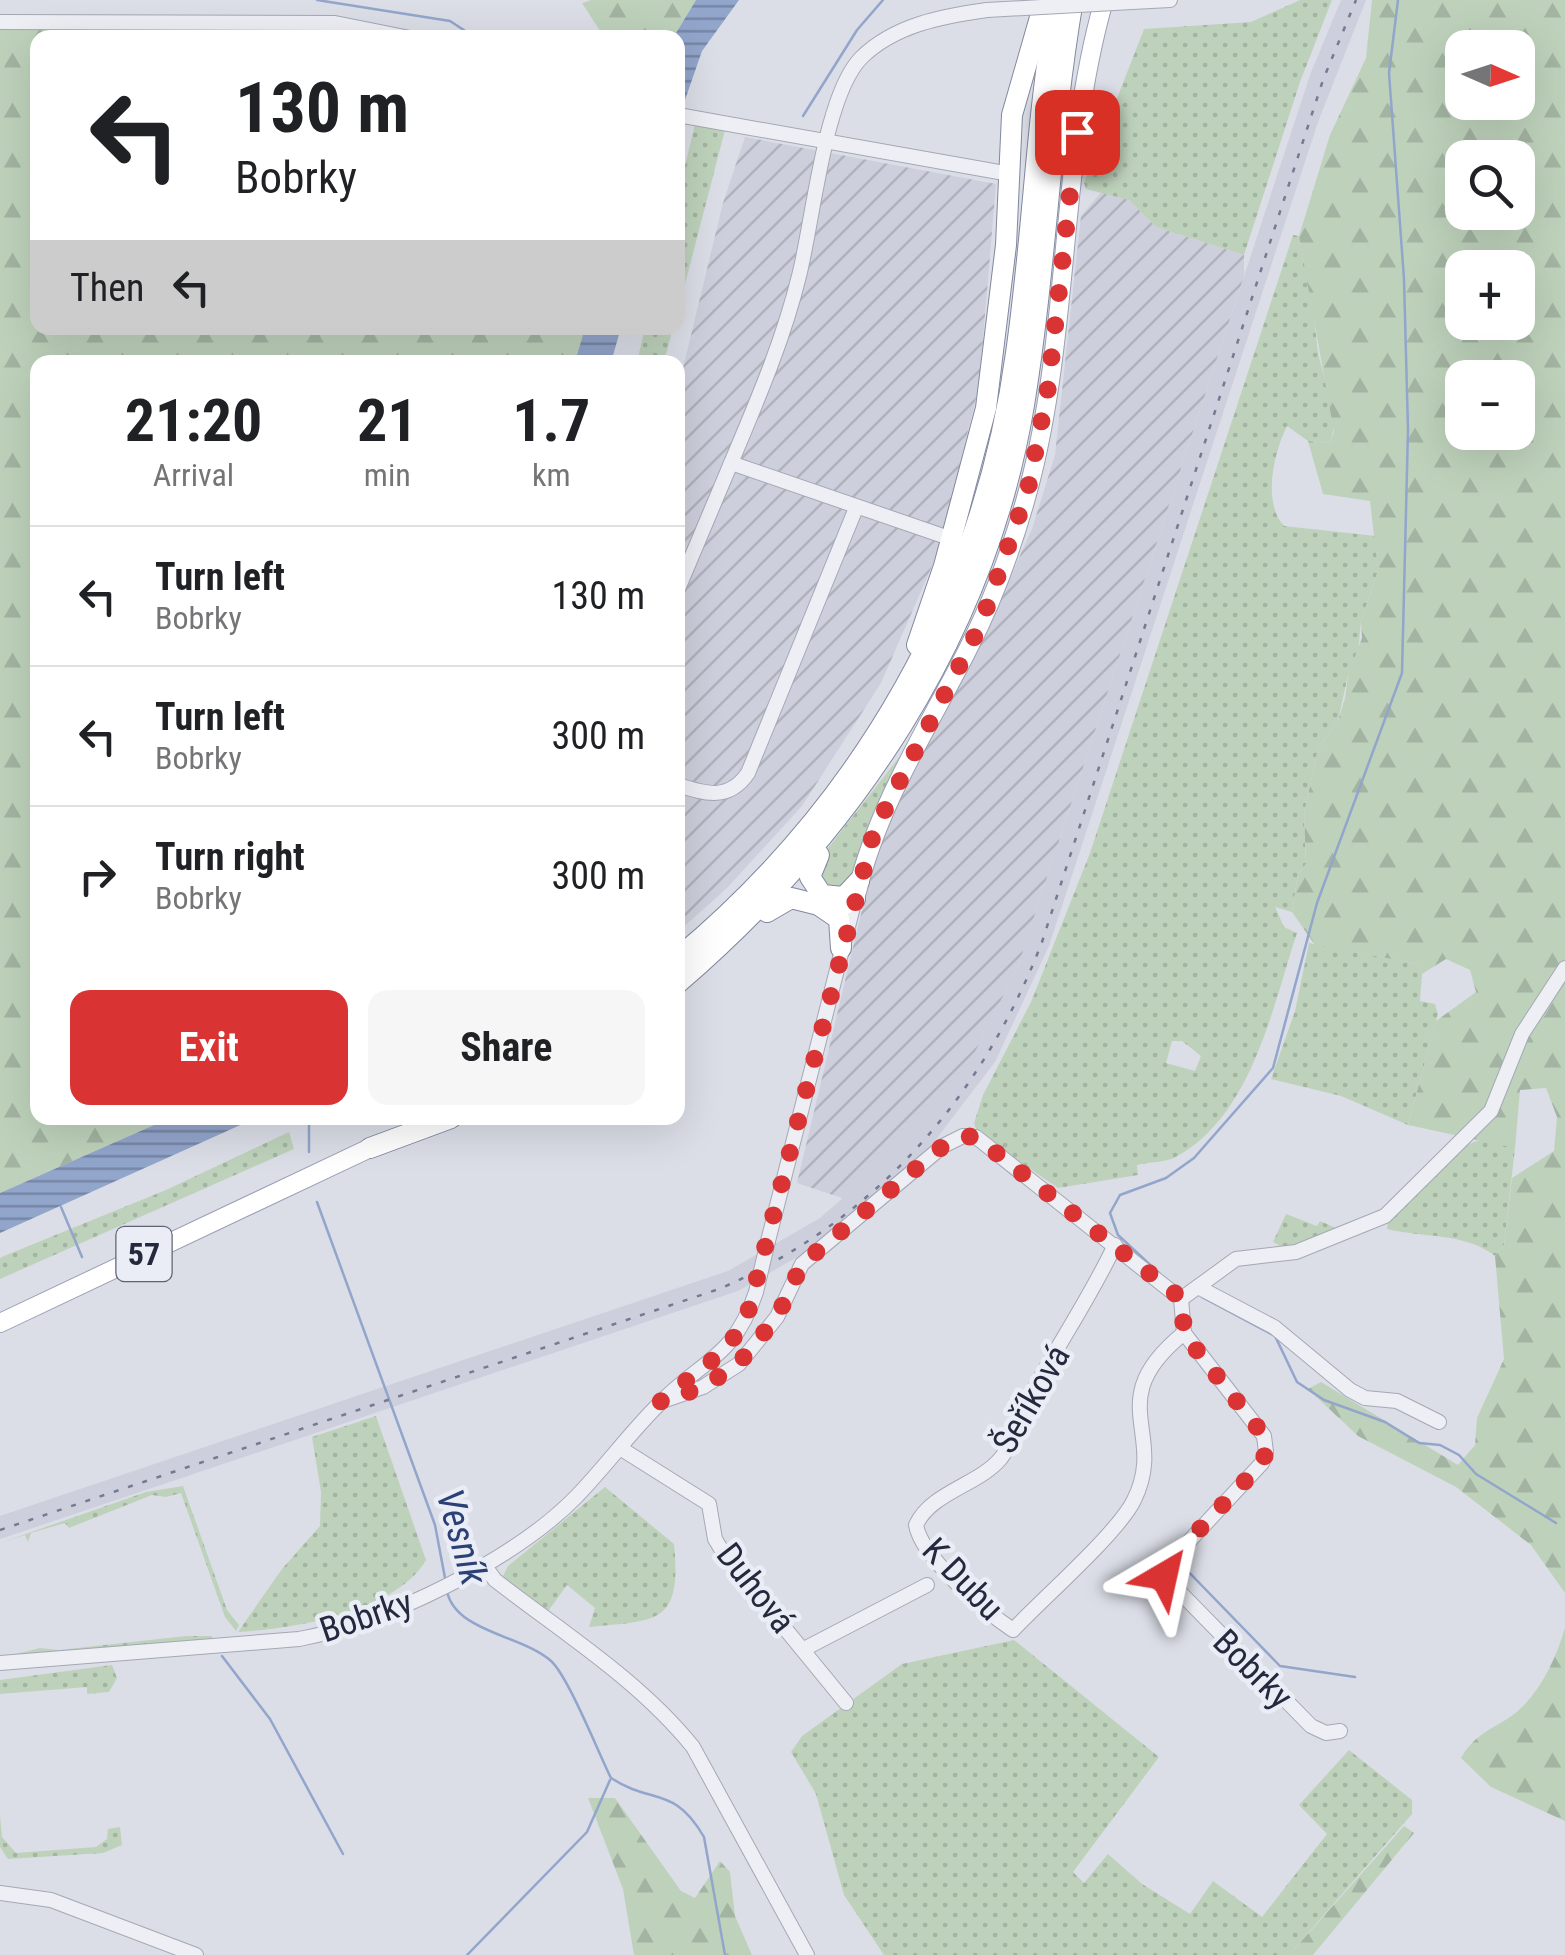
<!DOCTYPE html>
<meta charset="utf-8">
<style>
body{margin:0;font-family:"Roboto Condensed",sans-serif;background:#f6f6f6;color:#202124;height:100vh;display:flex;flex-direction:column;font-size:38px;white-space:nowrap}
*{box-sizing:border-box;margin:0}
p{font-size:32px;color:#757577}
.icon{flex:none;width:55px;height:55px;fill:none;stroke:currentColor;stroke-width:2;stroke-linecap:round;stroke-linejoin:round}
.map{position:relative;flex:1;overflow:hidden}
.drawer{position:absolute;left:30px;top:355px;width:655px;height:770px;display:flex;flex-direction:column;background:#fff;border-radius:20px;box-shadow:0 10px 40px #0002}
.drawer>*{flex:none}
.top-card{position:absolute;left:30px;top:30px;width:655px;height:305px;border-radius:20px;box-shadow:0 10px 40px #0002;background:#fff;color:#202124;overflow:hidden}
.needle{width:65px;rotate:93deg}
.controls{position:absolute;left:1445px;top:30px;display:grid;gap:20px}
.controls a{display:grid;place-items:center;width:90px;height:90px;border-radius:20px;background:#fff;box-shadow:0 10px 40px #0002;font-size:50px}
.pin{position:absolute;display:grid;place-items:center;width:85px;height:85px;color:#fff;margin:-42px;border-radius:20px;box-shadow:0 5px 15px #0006}
.me{position:absolute;width:110px;margin:-55px;rotate:36deg;stroke-linejoin:round;filter:drop-shadow(0 0 8px #0008)}
.turn{display:flex;align-items:center;gap:35px;height:210px;padding:0 40px;font-size:45px}
.turn .icon{width:130px;height:130px;stroke-width:2.5}
.turn b{display:block;font-size:70px;line-height:85px}
.then{display:flex;align-items:center;height:95px;padding:0 40px;background:#0003;gap:20px;font-size:38px}
.eta{display:flex;justify-content:space-evenly;align-items:center;height:170px;text-align:center}
.eta b{font-size:60px;font-weight:700;line-height:70px}
.primary-button{display:flex;gap:20px;margin-top:auto;padding:20px 40px}
.primary-button a{flex:1;height:115px;border-radius:20px;background:#d93333;color:#fff;font-size:40px;font-weight:700;line-height:115px;text-align:center}
.primary-button a+a{background:#f6f6f6;color:#202124}
ul{padding:0;list-style:none}
li{display:flex;align-items:center;gap:30px;height:140px;padding:0 40px;border-top:2px solid #e0e0e0}
li div{flex:1}
li b{display:block;font-size:38px}
li em{font-style:normal}
.map>svg:first-child{display:block}
</style>
<div class="map">
<svg width="1565" height="1955" viewBox="0 0 1565 1955">
<defs>
<pattern id="industrial-furrows" width="10" height="10" patternUnits="userSpaceOnUse" patternTransform="scale(2.5)"><rect width="10" height="10" fill="#cdd0dc"/><path d="M-1 1l2-2M0 10L10 0M9 11l2-2" fill="none" stroke="#b0b3be"/></pattern>
<pattern id="grass-dots" width="8" height="8" patternUnits="userSpaceOnUse" patternTransform="scale(2.5)"><rect width="8" height="8" fill="#bed2bb"/><path d="M2 2h.1M6 6h.1" fill="none" stroke="#a3b4a2" stroke-width="1.8" stroke-linecap="round"/></pattern>
<pattern id="forest-firs" width="22" height="20" patternUnits="userSpaceOnUse" patternTransform="scale(2.5)"><rect width="22" height="20" fill="#bed2bb"/><path d="M5 1l3.5 6h-7zM16 11l3.5 6h-7z" fill="#a3b4a2"/></pattern>
<pattern id="water-rules" width="6" height="5" patternUnits="userSpaceOnUse" patternTransform="scale(2.5)"><rect width="6" height="5" fill="#92a5cb"/><path d="M0 2.5h6" fill="none" stroke="#7786a6"/></pattern>
</defs>
<rect width="100%" height="100%" fill="#dbdee7"/>
<polygon fill="#cdd0dc" points="1341,0 1366,0 1318,122 1049,946 995,1062 924,1155 832,1237 738,1291 0,1539 0,1516 728,1271 820,1218 908,1140 976,1050 1018,966 1310,75"/>
<g fill="url(#industrial-furrows)">
<polygon points="745,137 996,184 979,386 939,550 881,683 802,806 727,888 678,932 678,389 723,203"/>
<polygon points="1102,191 1129,200 1156,227 1244,255 1244,276 1018,966 976,1050 944,1096 908,1140 845,1199 797,1183 879,838 974,657 1032,529 1055,455 1081,216"/>
</g>
<g fill="url(#grass-dots)" fill-rule="evenodd">
<polygon points="1300,0 1332,0 1300,82 1244,255 1156,227 1129,200 1086,189 1084,183 1144,29 1251,22"/>
<polygon points="695,124 725,130 678,311 678,195"/>
<path d="M1293,235l6,1c7,37 15,72 18,108 3,34 26,64 13,99l-22,-2 -21,-15c-13,26 -25,76 -3,100l92,10 2,35 -17,50 -3,35 -10,19 -10,46 -20,28 -14,65 2,50 -8,10 -6,38 -17,-5 9,20 13,6c-25,75 -45,184 -123,225 -8,4 -26,4 -37,7l1,10 -80,13 -81,-56 -3,-9 9,-28 48,-93 59,-149zM1172,1041h10l19,15 -6,15 -29,-8z"/>
<polygon points="645,328 673,328 664,362 637,362"/>
<polygon points="900,756 853,882 836,895 815,873 821,857"/>
<polygon points="1309,943 1414,963 1422,974 1420,1001 1435,1004 1438,1014 1408,1125 1341,1096 1271,1079 1295,1011"/>
<polygon points="289,1132 294,1149 0,1279 0,1258 4,1256 166,1190"/>
<path d="M1484,1138l31,10 -11,97 -9,11c-31,-24 -72,-18 -108,-27l1,-6 74,-76z"/>
<polygon points="1286,1214 1317,1226 1320,1221 1336,1228 1287,1250 1273,1242"/>
<path d="M376,1416l50,144c-30,52 -133,69 -188,72l44,-63 38,-43 1,-34 -9,-55z"/>
<polygon points="183,1486 227,1610 239,1625 236,1631 225,1617 181,1493 166,1497 152,1495 69,1528 65,1523 31,1533 28,1542 25,1535 0,1543 146,1492"/>
<path d="M605,1487l69,57c8,81 -17,76 -85,83l6,-19 -28,-23 -21,29 -44,-36 6,-12z"/>
<polygon points="186,1636 212,1636 213,1642 0,1658 40,1648 59,1650"/>
<polygon points="1014,1640 1159,1757 1073,1872 1084,1883 1108,1854 1142,1884 1190,1914 1213,1881 1262,1917 1327,1834 1299,1805 1349,1750 1412,1800 1412,1814 1289,1955 884,1955 844,1895 816,1794 791,1752 802,1736 902,1664"/>
<polygon points="112,1665 117,1678 109,1692 87,1694 87,1687 0,1694 0,1680"/>
<polygon points="0,1815 2,1837 16,1853 96,1847 107,1839 108,1829 120,1827 122,1845 103,1853 8,1859 0,1847"/>
</g>
<g fill="url(#forest-firs)" fill-rule="evenodd">
<polygon points="591,0 696,0 673,38 604,37 582,3"/>
<path d="M1372,0h193v1593l-34,-48 -75,-58 -98,-51 -50,-47 13,-7 137,83 17,-20 2,-27 27,-59 -9,-103 9,-11 8,-67 42,-27 3,-34 -11,-29 -26,2 -5,58 -107,-23 28,-104 40,-29 -6,-22 -24,-11 -24,15 -8,-11 -99,-18 -23,-33 6,-38 8,-10 -2,-50 14,-65 20,-28 7,-23 3,-23 14,-37 -1,-17 17,-50 -8,-70 -47,-7 -15,-53 22,2 4,-11 -35,-196 31,-101 36,-77zM1462,48h56v54h-56zM1462,158h56v54h-56zM1462,268h56v54h-56zM1462,378h56v54h-56z"/>
<polygon points="0,27 330,32 371,37 38,38 38,328 585,328 576,362 38,362 38,1118 170,1118 0,1193"/>
<path d="M1565,1628v193l-74,-34 -30,-29c13,-22 25,-26 46,-39 31,-20 48,-58 58,-91z"/>
<polygon points="588,1798 615,1798 681,1891 695,1898 720,1861 730,1872 735,1916 752,1955 634,1955 623,1889"/>
<polygon points="1404,1826 1414,1833 1313,1955 1289,1955"/>
</g>
<g fill="url(#water-rules)">
<polygon points="696,0 739,0 702,51 678,120 678,38 673,38"/>
<polygon points="585,328 621,328 611,362 575,362"/>
<polygon points="170,1118 256,1118 0,1233 0,1193"/>
</g>
<g fill="none" stroke-linecap="round" stroke-linejoin="round">
<g stroke="#92a5cb" stroke-width="2.5">
<polyline points="317,0 450,21 476,38"/>
<polyline points="803,116 857,30 883,0"/>
<polyline points="309,1118 309,1152"/>
<polyline points="317,1202 435,1525 445,1578"/>
<polyline points="61,1207 82,1257"/>
<polyline points="1159,1273 1118,1235 1110,1213 1120,1195 1166,1178 1194,1158 1273,1068 1317,903 1402,673 1408,430 1404,279 1389,73 1398,0"/>
<polyline points="1202,1297 1275,1336 1297,1382 1324,1400 1385,1422 1419,1443 1440,1445 1459,1455 1476,1474 1556,1523"/>
<polyline points="1178,1561 1280,1666 1355,1677"/>
<path d="M447,1591c8,41 75,44 104,70 17,15 48,93 60,117 41,27 63,7 93,59l21,118"/>
<polyline points="222,1656 270,1719 343,1854"/>
<polyline points="467,1955 587,1832 610,1780"/>
</g>
<g stroke="#a4a8b4" stroke-width="16">
<g id="minor">
<polyline points="1132,2 1170,0"/>
<polyline points="0,22 335,23 410,38"/>
<polyline points="678,115 1010,174"/>
<path d="M952,539l-221,-76c26,-62 52,-122 68,-187 14,-54 25,-180 62,-218 33,-33 82,-42 126,-48"/>
<polyline points="678,589 731,463"/>
<path d="M678,785c28,9 51,16 70,-12l108,-265"/>
<polyline points="768,1241 855,899"/>
<path d="M1115,1245c-25,53 -57,99 -84,150 -11,20 -16,45 -30,63 -22,27 -70,34 -85,67 5,32 70,87 97,105 28,-30 106,-98 121,-130 34,-68 -34,-99 50,-167"/>
<polyline points="1198,1287 1274,1327 1350,1390 1365,1398 1397,1401 1439,1422"/>
<polyline points="1181,1299 1236,1259 1296,1252 1385,1216 1491,1111 1522,1034 1565,968"/>
<polyline points="660,1402 703,1387 739,1364 777,1317 802,1264 943,1146 963,1136 976,1137 1181,1299 1184,1333 1264,1436 1266,1452 1262,1463 1167,1565 1164,1576 1311,1726 1326,1733 1340,1731"/>
<polyline points="620,1448 709,1504 715,1539 724,1554 846,1703"/>
<path d="M484,1565l11,15c67,52 144,100 198,167l114,208"/>
<polyline points="804,1649 927,1585"/>
<path d="M0,1663l299,-24c87,-16 215,-79 277,-142 29,-30 53,-63 82,-92 43,-45 76,-46 98,-113"/>
<polyline points="0,1893 51,1900 196,1955"/>
</g>
</g>
<g stroke="#99a0b4" stroke-width="20">
<g id="major">
<path d="M857,892c21,-87 70,-163 110,-241 27,-52 47,-108 62,-164 42,-159 30,-328 75,-487"/>
<polyline points="0,1323 370,1148"/>
</g>
</g>
<g stroke="#81889f" stroke-width="22">
<g id="highway">
<polyline points="917,645 944,566 986,408 1006,245 1012,115 1045,0"/>
<polyline points="819,855 810,877 822,895 844,897 859,881"/>
<polyline points="820,906 839,919 841,948"/>
<polyline points="767,912 791,898 835,909 855,899"/>
<path d="M678,958c186,-155 305,-364 338,-605 17,-117 20,-237 41,-353"/>
<path d="M678,983c176,-152 307,-345 346,-578 22,-134 26,-271 49,-405"/>
<polyline points="370,1148 451,1118"/>
</g>
</g>
<use href="#minor" stroke="#eeeff5" stroke-width="14"/>
<use href="#major" stroke="#fff" stroke-width="18"/>
<use href="#highway" stroke="#fff" stroke-width="20"/>
<path stroke="#737a92" stroke-width="2.5" stroke-dasharray="5 10" stroke-linecap="butt" d="M0,1530l719,-241c155,-67 263,-191 323,-347l281,-862 33,-80"/>
<g stroke="#a4a8b4" stroke-width="16" stroke-linecap="butt">
<g id="minor-bridge">
<polyline points="987,10 1132,2"/>
<polyline points="756,1292 768,1241"/>
</g>
</g>
<use href="#minor-bridge" stroke="#eeeff5" stroke-width="14"/>
</g>
<g fill="none" stroke-linecap="round" stroke-linejoin="round">
<polyline stroke="#d93333" stroke-width="18" stroke-dasharray="0 32.4" points="1077,132 1048,388 1028,489 981,624 874,831 746,1320 725,1350 660,1402 703,1387 738,1364 777,1317 802,1264 943,1146 963,1136 976,1137 1182,1299 1184,1334 1264,1436 1266,1452 1262,1463 1166,1565 1164,1576"/>
</g>
<g text-anchor="middle" stroke-width="9" stroke-linejoin="round" paint-order="stroke">
<rect fill="#eaedf5" stroke="#5f6475" stroke-width="2.5" x="116.5" y="1227" width="55" height="54" rx="8"/>
<g font-size="32" font-weight="bold" fill="#24293e">
<text x="144" y="1265">57</text>
</g>
<g font-size="35" fill="#24293e" stroke="#eaedf5">
<text transform="translate(1031 1399) rotate(-60)" y="12">Šeříková</text>
<text transform="translate(963 1579) rotate(46)" y="12">K Dubu</text>
<text transform="translate(756 1588) rotate(52)" y="12">Duhová</text>
<text transform="translate(366 1616) rotate(-19)" y="12">Bobrky</text>
<text transform="translate(1253 1669) rotate(45)" y="12">Bobrky</text>
</g>
<g font-size="38" font-style="italic" fill="#2b4175" stroke="#eaedf5">
<text transform="translate(462 1537) rotate(74)" y="13">Vesník</text>
</g>
</g>
</svg>
<div class="controls">
<a><svg class="needle" viewBox="-14 -14 28 28"><path d="M0-13l5 13h-10z" fill="#e53935"/><path d="M0 13l5-13h-10z" fill="#757577"/></svg></a>
<a><svg class="icon" aria-label="search" viewBox="0 0 24 24"><circle cx="10" cy="10" r="6"/><path d="M15 15l6 6"/></svg></a>
<a>+</a>
<a>−</a>
</div>
<div class="pin" style="left:1077px;top:132px;background:#d93025"><svg class="icon" aria-label="arrive" viewBox="0 0 24 24"><path d="M6 21V4h12l-3 4 3 4H6"/></svg></div>
<svg class="me" style="left:1164px;top:1576px" viewBox="-20 -20 40 40"><path d="M0-17L14 15 0 8-14 15z" fill="#d93333" stroke="#fff" stroke-width="4"/></svg>
<div class="top-card">
<div class="turn"><svg class="icon" aria-label="left" viewBox="0 0 24 24"><path d="M17 20v-9H6M10 6l-5 5 5 5"/></svg><div><b>130 m</b>Bobrky</div></div>
<div class="then">Then<svg class="icon" aria-label="left" viewBox="0 0 24 24"><path d="M17 20v-9H6M10 6l-5 5 5 5"/></svg></div>
</div>
<section class="drawer">
<div class="eta">
<div><b>21:20</b><p>Arrival</p></div>
<div><b>21</b><p>min</p></div>
<div><b>1.7</b><p>km</p></div>
</div>
<ul>
<li><svg class="icon" aria-label="left" viewBox="0 0 24 24"><path d="M17 20v-9H6M10 6l-5 5 5 5"/></svg><div><b>Turn left</b><p>Bobrky</p></div><em>130 m</em></li>
<li><svg class="icon" aria-label="left" viewBox="0 0 24 24"><path d="M17 20v-9H6M10 6l-5 5 5 5"/></svg><div><b>Turn left</b><p>Bobrky</p></div><em>300 m</em></li>
<li><svg class="icon" aria-label="right" viewBox="0 0 24 24"><path d="M7 20v-9h11M14 6l5 5-5 5"/></svg><div><b>Turn right</b><p>Bobrky</p></div><em>300 m</em></li>
</ul>
<div class="primary-button"><a>Exit</a><a>Share</a></div>
</section>
</div>
